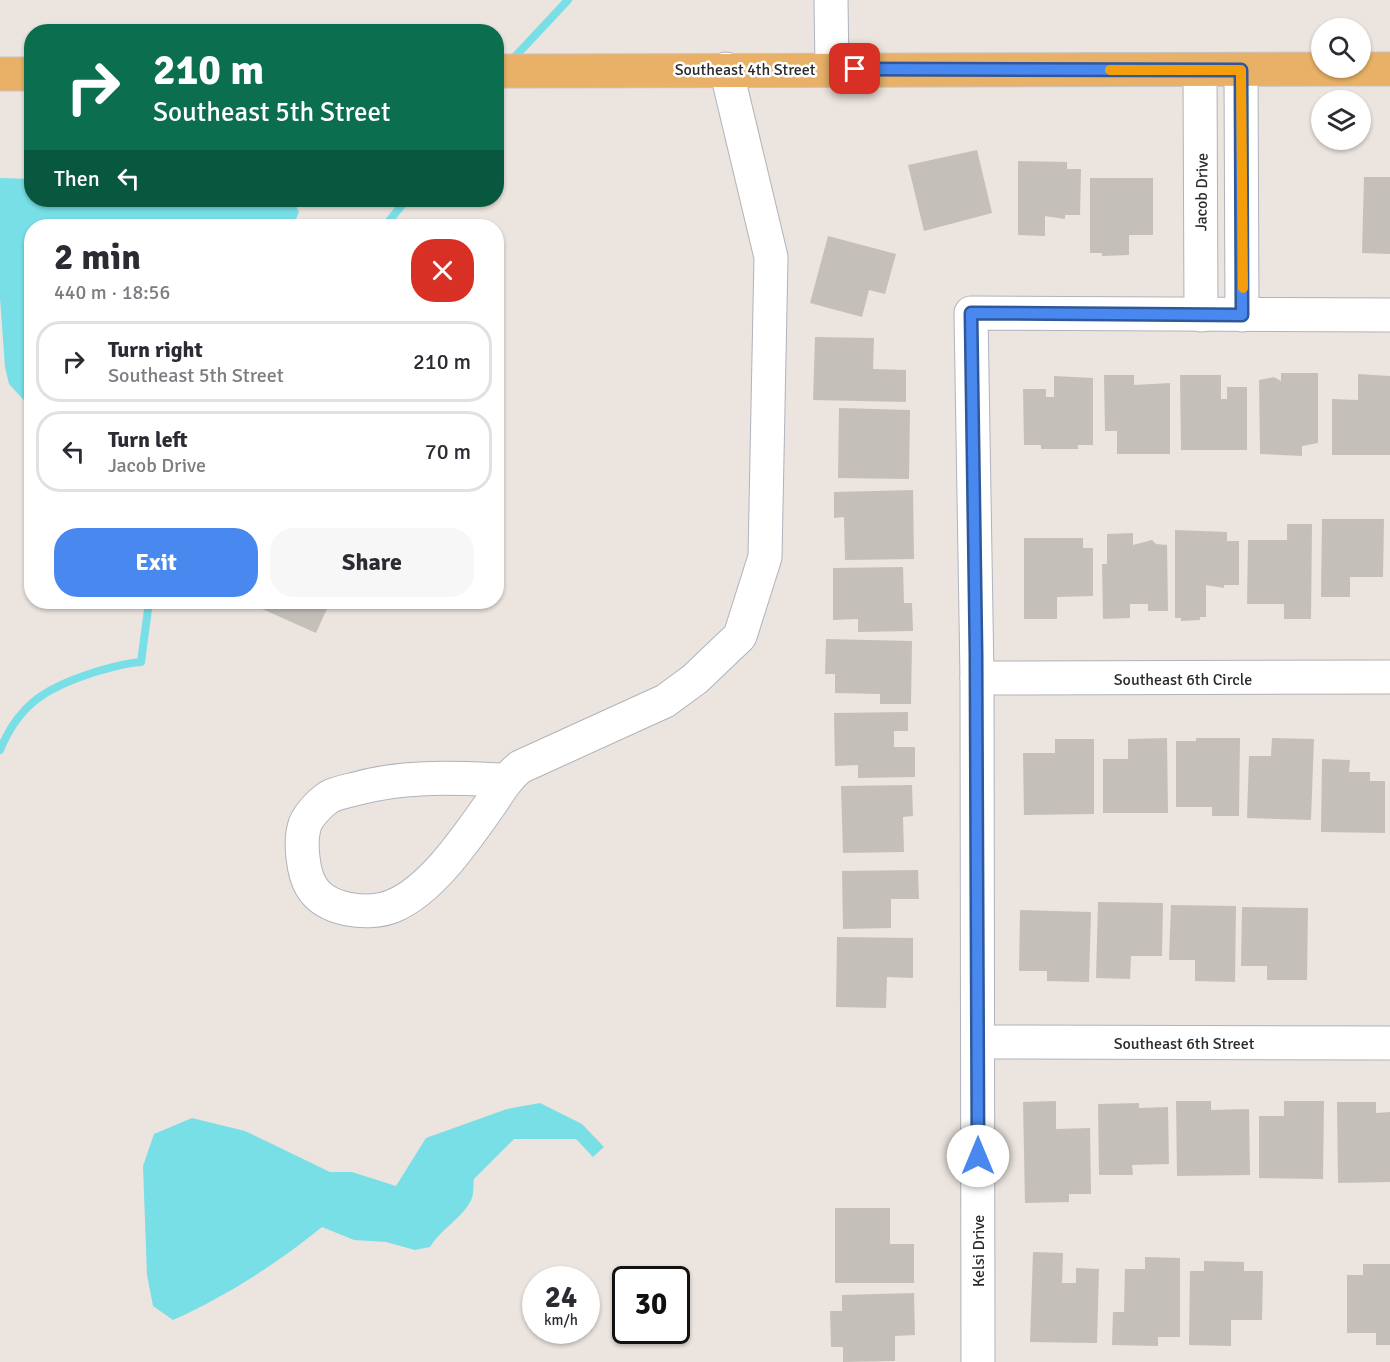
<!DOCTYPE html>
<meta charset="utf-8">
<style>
body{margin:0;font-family:Signika,sans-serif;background:#f7f7f7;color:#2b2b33;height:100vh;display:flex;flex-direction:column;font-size:22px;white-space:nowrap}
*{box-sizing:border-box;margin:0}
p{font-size:20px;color:#7c7c81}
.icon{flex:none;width:33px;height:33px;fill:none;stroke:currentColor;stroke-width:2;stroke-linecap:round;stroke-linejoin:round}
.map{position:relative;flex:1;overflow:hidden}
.drawer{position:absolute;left:24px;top:219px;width:480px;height:390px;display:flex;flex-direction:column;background:#fff;border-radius:24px;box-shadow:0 2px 4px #0004}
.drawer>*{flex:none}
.hud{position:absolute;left:24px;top:24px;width:480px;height:183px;border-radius:24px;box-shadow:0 2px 4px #0004;background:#0b6e4f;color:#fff;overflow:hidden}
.buttons{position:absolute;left:1311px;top:18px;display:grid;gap:12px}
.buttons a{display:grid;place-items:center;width:60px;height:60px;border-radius:50%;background:#fff;box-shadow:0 2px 4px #0004;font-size:30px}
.speed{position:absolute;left:522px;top:1266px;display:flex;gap:12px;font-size:30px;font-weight:700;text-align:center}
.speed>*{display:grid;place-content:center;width:78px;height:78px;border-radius:50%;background:#fff;box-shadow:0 2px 4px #0004;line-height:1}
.speed small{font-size:15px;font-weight:400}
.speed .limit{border:3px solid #111;border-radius:9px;background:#fff;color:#111}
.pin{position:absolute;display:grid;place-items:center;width:51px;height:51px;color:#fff;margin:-26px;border-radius:12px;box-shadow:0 3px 9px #0006}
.me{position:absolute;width:66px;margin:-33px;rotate:0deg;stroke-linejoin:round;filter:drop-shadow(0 0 4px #0008)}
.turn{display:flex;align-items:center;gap:21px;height:126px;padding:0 30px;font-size:27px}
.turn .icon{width:78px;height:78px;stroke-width:2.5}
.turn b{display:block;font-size:42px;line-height:51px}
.then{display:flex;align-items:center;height:57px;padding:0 30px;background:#0003;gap:12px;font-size:22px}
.round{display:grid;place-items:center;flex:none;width:63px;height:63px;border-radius:24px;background:#f7f7f7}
.headline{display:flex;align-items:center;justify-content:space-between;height:102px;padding:0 30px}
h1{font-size:36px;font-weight:700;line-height:45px}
.cta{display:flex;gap:12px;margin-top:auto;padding:12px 30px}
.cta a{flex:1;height:69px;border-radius:24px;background:#4988ef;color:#fff;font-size:24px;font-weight:700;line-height:69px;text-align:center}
.cta a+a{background:#f7f7f7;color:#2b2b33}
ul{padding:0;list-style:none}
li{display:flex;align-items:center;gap:18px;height:81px;margin:0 12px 9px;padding:0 18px;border:3px solid #e1e1e2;border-radius:24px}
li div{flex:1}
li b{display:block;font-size:22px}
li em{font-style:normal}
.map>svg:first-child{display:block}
</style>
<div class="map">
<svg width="1390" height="1362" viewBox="0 0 1390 1362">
<rect width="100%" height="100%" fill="#ece4de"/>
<g fill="#78dfe7">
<polygon points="0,178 31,179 32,200 293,200 299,212 293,226 32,226 31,408 9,384 5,367 0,298"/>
<path d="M540,1103l42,21 22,23 -11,10 -17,-18h-62l-40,40c-1,5 0,14 -2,19 -7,18 -31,31 -42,49l-15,3 -29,-8 -32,-2 -32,-13c-45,37 -96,69 -149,93l-20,-14 -6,-31 -4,-109 11,-32 38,-16 53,13 85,41h22l44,14 30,-48 81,-29z"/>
</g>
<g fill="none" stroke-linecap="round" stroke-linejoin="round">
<g stroke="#78dfe7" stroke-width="8">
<polyline points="509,63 568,0"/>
<polyline points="385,226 406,200"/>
<path d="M0,750c19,-46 46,-62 92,-77 17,-5 31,-10 49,-11l8,-60"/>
</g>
</g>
<g fill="#c5bfba">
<polygon points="977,150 992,213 924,231 908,165"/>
<polygon points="1018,161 1067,162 1067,169 1081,169 1080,215 1065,215 1065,219 1045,216 1045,236 1018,235"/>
<polygon points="1364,177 1390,177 1390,254 1362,253"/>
<polygon points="1090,178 1153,178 1153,235 1129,235 1129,255 1102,256 1102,253 1090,253"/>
<polygon points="828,236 896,254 885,294 869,290 862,317 810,303"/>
<polygon points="815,337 874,338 873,369 906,370 906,402 813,400"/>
<polygon points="1281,373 1318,373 1318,443 1302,446 1302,456 1260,454 1259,380 1274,377 1281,381"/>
<polygon points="1358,374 1390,376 1390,455 1332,455 1332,399 1358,400"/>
<polygon points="1104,375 1134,375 1134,385 1170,383 1170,454 1117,454 1117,431 1105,431"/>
<polygon points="1180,375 1221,375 1221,399 1227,399 1227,387 1247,387 1247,450 1181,450"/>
<polygon points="1054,376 1093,378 1093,445 1078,445 1078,449 1041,449 1041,445 1024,445 1023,389 1046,389 1046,397 1054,397"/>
<polygon points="839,408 910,410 909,479 838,478"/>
<polygon points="913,490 914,559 845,560 844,517 834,518 834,492"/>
<polygon points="1322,519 1384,519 1383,577 1350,577 1350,597 1321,597"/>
<polygon points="1287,524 1312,524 1311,619 1284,619 1284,604 1247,604 1248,540 1287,540"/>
<polygon points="1175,530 1227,532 1227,541 1239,541 1239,585 1224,585 1224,588 1206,585 1206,617 1200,617 1200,620 1181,621 1181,618 1175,618"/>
<polygon points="1133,533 1133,545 1152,540 1156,544 1167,545 1168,611 1148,611 1148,604 1130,604 1130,618 1103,619 1102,564 1107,564 1107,534"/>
<polygon points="1024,538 1083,538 1083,548 1093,548 1093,596 1057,597 1057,619 1024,619"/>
<polygon points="903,567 904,603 912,603 913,631 858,632 858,619 833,620 833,568"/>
<polygon points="263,602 330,602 316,633 260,608"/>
<polygon points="826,639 912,641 911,704 880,704 880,694 835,693 835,674 825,674"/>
<polygon points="908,712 908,731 894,731 894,747 915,747 915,777 858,778 858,765 835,766 834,713"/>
<polygon points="1167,738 1168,813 1103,813 1103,759 1128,759 1128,739"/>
<polygon points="1196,738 1240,738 1239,816 1212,816 1212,807 1176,807 1176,741 1196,741"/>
<polygon points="1272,738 1314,739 1311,820 1247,818 1249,756 1271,756"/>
<polygon points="1055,739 1094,739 1094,814 1024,815 1023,753 1055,753"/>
<polygon points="1322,759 1350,760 1349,772 1370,772 1370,781 1385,781 1385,833 1321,832"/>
<polygon points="912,785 913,816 903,817 904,852 843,853 841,786"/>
<polygon points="918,870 919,899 891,899 891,928 843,929 842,871"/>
<polygon points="1098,902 1163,903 1162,956 1131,956 1130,979 1096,978"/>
<polygon points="1171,905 1236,906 1235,982 1195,981 1195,960 1169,960"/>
<polygon points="1242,907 1308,908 1307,980 1267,980 1267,966 1241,966"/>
<polygon points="1020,910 1091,912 1089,982 1047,981 1047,971 1019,971"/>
<polygon points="837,937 913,938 913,978 887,977 886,1008 836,1007"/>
<polygon points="1056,1101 1056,1129 1090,1128 1091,1194 1069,1194 1069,1202 1025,1203 1023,1102"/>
<polygon points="1176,1101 1211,1101 1211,1110 1249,1109 1250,1175 1177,1176"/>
<polygon points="1284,1101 1324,1101 1323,1179 1259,1178 1259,1116 1284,1116"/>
<polygon points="1337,1102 1376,1102 1376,1113 1390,1112 1390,1182 1338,1183"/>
<polygon points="1139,1103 1139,1108 1168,1107 1169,1164 1132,1165 1133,1175 1099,1175 1098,1104"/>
<polygon points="835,1208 890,1208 890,1244 914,1244 914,1283 835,1283"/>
<polygon points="1033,1252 1063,1253 1062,1283 1076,1283 1076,1268 1099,1269 1097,1343 1030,1342"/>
<polygon points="1145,1257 1180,1258 1180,1337 1158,1337 1158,1346 1112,1345 1113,1312 1124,1312 1125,1269 1145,1269"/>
<polygon points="1204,1261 1244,1262 1244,1271 1263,1271 1262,1320 1231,1320 1231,1346 1189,1345 1190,1271 1204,1271"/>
<polygon points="1363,1264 1390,1264 1390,1345 1376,1345 1376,1333 1347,1333 1347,1275 1363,1275"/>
<polygon points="914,1293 915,1335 895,1336 895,1361 843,1362 843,1347 831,1347 830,1311 842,1311 842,1295"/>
</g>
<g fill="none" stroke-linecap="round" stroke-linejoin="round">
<g stroke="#afb3bb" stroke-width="35">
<g id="minor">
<polyline points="831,0 832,69"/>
<polyline points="1200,70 1201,315"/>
<polyline points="1241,70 1242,315"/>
<polyline points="977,678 1390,677"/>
<path d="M504,780c-51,-2 -100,-5 -149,9 -8,2 -19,4 -26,8 -9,6 -23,20 -25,31 -4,15 -1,45 7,58 14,25 58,30 82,20 39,-16 75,-70 99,-104 9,-14 15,-24 28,-35l145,-66 30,-22 45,-43 25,-79 6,-300 -45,-188"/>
<polyline points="979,1042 1390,1043"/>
<polyline points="978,1362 977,678 971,313 1390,315"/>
</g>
</g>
<g stroke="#c4c4c4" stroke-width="35">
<g id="major">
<polyline points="496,71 1390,69"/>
<polyline points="0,74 32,74"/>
</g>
</g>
<use href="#minor" stroke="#fff" stroke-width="33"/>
<use href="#major" stroke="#e8b167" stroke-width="33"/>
</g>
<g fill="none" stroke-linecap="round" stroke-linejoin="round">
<g stroke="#2f589b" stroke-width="15">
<polyline id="route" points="855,69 1241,70 1242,315 971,313 976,654 978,1156"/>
</g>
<use href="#route" stroke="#4988ef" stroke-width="10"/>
<polyline stroke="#f59e0b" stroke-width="10" points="1110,70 1241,70 1243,288"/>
</g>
<g text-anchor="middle" stroke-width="5" stroke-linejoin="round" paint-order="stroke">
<g font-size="16" fill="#2b2b2b" stroke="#fff">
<text x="745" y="75">Southeast 4th Street</text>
<text transform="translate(1201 192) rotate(-89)" y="6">Jacob Drive</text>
<text x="1183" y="685">Southeast 6th Circle</text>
<text x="1184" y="1049">Southeast 6th Street</text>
<text transform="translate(978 1251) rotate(-90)" y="6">Kelsi Drive</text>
</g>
</g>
</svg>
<div class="buttons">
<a><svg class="icon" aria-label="search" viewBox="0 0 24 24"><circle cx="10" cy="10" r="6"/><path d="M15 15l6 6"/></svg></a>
<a><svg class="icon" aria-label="layers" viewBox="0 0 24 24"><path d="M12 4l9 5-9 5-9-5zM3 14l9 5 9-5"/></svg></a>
</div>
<div class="speed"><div>24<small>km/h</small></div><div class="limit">30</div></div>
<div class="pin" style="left:855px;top:69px;background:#d93025"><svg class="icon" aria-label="arrive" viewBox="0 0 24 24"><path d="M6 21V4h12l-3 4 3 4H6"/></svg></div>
<svg class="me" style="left:978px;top:1156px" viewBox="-20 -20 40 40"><circle r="19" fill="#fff"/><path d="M0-13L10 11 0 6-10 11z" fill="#4988ef"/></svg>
<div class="hud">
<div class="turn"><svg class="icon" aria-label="right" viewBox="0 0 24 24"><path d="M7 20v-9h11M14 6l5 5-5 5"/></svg><div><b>210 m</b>Southeast 5th Street</div></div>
<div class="then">Then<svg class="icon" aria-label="left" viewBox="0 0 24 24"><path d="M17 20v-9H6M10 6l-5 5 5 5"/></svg></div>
</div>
<section class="drawer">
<div class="headline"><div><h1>2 min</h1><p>440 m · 18:56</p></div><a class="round" style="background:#d93025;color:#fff"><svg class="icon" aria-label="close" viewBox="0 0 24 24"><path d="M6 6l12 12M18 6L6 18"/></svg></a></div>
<ul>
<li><svg class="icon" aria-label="right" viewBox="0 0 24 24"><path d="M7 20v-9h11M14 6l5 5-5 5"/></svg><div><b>Turn right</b><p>Southeast 5th Street</p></div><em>210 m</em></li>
<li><svg class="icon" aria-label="left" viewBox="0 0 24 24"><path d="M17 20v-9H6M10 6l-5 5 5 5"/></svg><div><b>Turn left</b><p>Jacob Drive</p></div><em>70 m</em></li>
</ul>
<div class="cta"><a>Exit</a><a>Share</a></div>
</section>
</div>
